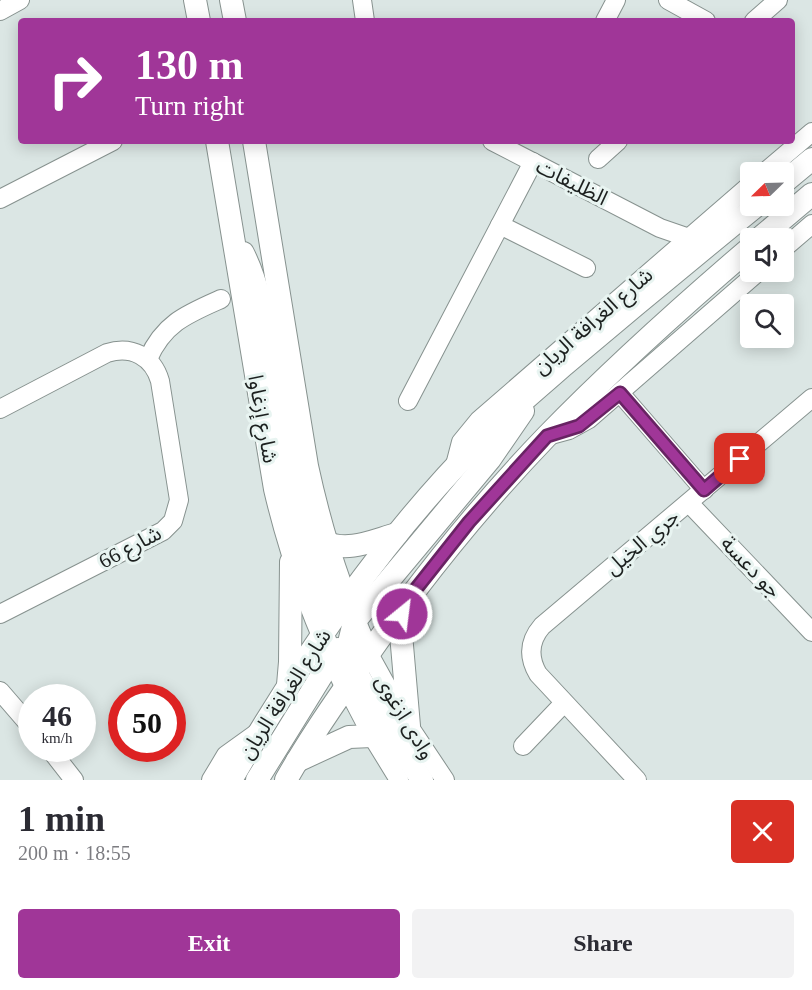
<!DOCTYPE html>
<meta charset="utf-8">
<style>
body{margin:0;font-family:"Times New Roman","Noto Sans Arabic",serif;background:#f2f2f3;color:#2b2b33;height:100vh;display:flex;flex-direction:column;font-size:22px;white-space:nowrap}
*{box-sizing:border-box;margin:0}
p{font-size:20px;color:#7c7c81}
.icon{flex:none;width:33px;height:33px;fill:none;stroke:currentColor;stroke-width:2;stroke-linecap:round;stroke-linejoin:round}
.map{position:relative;height:780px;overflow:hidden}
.side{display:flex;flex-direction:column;background:#fff;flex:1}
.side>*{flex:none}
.guide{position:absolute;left:18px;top:18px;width:777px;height:126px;border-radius:6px;box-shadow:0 3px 15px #0003;background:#a03698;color:#fff;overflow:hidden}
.needle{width:39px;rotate:247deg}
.fabs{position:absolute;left:740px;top:162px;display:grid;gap:12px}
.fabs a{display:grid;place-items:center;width:54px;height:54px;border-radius:6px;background:#fff;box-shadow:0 3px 15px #0003;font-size:30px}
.speed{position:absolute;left:18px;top:684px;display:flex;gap:12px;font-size:30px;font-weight:700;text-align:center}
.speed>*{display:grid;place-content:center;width:78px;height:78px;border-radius:50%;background:#fff;box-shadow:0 3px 15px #0003;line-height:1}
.speed small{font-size:15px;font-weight:400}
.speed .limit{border:9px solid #d22;background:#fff;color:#111}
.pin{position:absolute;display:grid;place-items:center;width:51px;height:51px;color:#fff;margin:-26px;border-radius:12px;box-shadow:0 3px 9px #0006}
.me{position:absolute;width:66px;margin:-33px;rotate:29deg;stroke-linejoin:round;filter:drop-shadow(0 0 4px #0008)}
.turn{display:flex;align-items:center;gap:21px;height:126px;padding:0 18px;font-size:27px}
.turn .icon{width:78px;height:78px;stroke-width:2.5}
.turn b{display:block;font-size:42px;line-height:51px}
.round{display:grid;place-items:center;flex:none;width:63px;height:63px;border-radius:6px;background:#f2f2f3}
.overview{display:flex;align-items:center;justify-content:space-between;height:102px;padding:0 18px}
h1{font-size:36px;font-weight:700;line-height:45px}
.cta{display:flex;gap:12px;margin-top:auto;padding:12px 18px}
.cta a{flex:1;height:69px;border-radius:6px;background:#a03698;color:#fff;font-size:24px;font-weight:700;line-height:69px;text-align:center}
.cta a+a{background:#f2f2f3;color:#2b2b33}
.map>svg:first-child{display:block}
</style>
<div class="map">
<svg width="812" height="780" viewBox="0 0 812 780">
<rect width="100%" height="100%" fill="#dbe6e4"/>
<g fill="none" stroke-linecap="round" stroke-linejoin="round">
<g stroke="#87928f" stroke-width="20">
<g id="minor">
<polyline points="362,0 365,21"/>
<polyline points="668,0 706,21"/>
<polyline points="0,11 20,0"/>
<polyline points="605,21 616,0"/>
<polyline points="754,21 778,0"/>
<polyline points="492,141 660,228 689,238"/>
<polyline points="598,159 618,141"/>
<polyline points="765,172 812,132"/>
<polyline points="0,199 113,141"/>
<polyline points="500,225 586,268"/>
<polyline points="783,249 812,224"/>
<path d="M148,359c16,-36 39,-45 73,-60"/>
<polyline points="620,393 704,490"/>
<polyline points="408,401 533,162"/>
<path d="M0,409l107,-56c25,-8 46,4 53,28l19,119 -6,21 -10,10 -163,83"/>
<polyline points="547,436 569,430 589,419 758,272"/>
<polyline points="454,469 461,442 479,420 750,185"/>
<polyline points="689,503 812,632"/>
<polyline points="368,652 409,726 445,780"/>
<polyline points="346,686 372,736 399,780"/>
<polyline points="0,691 32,728"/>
<polyline points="523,746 564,703"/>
<polyline points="49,748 74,780"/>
<polyline points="211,780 226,755 258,732"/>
<path d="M637,780l-99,-106c-10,-17 -9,-33 4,-48l270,-228"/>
</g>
</g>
<g stroke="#87928f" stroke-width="24">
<g id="major">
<polyline points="195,0 199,21"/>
<polyline points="231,0 235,21"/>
<path d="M217,141l58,348c16,68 40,134 71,197"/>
<path d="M254,141l53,325c14,65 33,126 61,186"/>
<polyline points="783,183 812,159"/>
<polyline points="760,238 812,194"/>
<path d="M243,253c15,30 20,60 25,92 5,29 9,58 14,86 10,61 26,119 50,176"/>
<path d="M325,542c23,11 49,-2 72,-8"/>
<polyline points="403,605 401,634 409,726"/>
<polyline points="350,661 390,732 422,780"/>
<polyline points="345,680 346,655 354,622 490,459 523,411"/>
<polyline points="288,685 290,662 291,562"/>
<polyline points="297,761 349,737 372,736"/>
<path d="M231,780c71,-122 152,-242 252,-342 26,-26 54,-49 81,-73 64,-54 128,-107 192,-159"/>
<polyline points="257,780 338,649"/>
<path d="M286,780c18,-32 38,-62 59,-92 61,-90 126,-173 202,-252 64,-66 133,-128 203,-188"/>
</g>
</g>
<use href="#minor" stroke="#fff" stroke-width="18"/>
<use href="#major" stroke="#fff" stroke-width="22"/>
</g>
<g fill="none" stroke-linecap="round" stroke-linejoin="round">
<g stroke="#682363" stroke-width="15">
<polyline id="route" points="402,614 404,604 469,522 547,436 579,426 620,393 704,490 740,459"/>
</g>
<use href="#route" stroke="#a03698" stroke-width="10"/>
</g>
<g text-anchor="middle" stroke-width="6" stroke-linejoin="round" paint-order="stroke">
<g font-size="21" fill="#1c201f" stroke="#e8f4f1">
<text transform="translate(572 182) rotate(27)" y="7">الظليفات</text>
<text transform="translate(593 321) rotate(-41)" y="7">شارع الغرافة الريان</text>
<text transform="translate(263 419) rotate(80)" y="7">شارع إزغاوا</text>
<text transform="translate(642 542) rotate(-40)" y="7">جري الخيل</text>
<text transform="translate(130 547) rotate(-28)" y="7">شارع 66</text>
<text transform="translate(751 567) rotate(46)" y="7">جو دعسة</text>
<text transform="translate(285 694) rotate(-57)" y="7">شارع الغرافة الريان</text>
<text transform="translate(405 717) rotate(59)" y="7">وادى ازغوى</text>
</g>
</g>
</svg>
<div class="fabs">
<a><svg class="needle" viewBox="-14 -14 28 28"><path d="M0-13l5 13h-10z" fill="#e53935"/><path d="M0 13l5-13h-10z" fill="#7c7c81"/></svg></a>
<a><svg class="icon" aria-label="sound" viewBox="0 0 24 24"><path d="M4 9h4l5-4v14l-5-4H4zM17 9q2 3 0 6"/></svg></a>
<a><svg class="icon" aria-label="search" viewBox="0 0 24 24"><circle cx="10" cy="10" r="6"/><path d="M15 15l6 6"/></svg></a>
</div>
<div class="speed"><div>46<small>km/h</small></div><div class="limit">50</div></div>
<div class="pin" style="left:740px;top:459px;background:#d93025"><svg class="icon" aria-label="arrive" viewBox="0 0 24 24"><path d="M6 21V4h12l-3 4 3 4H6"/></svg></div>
<svg class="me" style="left:402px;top:614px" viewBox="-20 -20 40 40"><circle r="17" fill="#a03698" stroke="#fff" stroke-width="3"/><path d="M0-11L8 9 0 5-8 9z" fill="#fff"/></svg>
<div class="guide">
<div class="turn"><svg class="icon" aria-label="right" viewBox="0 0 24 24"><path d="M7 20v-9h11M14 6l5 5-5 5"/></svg><div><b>130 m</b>Turn right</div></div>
</div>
</div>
<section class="side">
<div class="overview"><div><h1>1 min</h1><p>200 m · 18:55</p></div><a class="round" style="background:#d93025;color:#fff"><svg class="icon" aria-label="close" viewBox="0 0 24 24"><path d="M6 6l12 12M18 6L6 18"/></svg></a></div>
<div class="cta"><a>Exit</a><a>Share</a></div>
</section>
